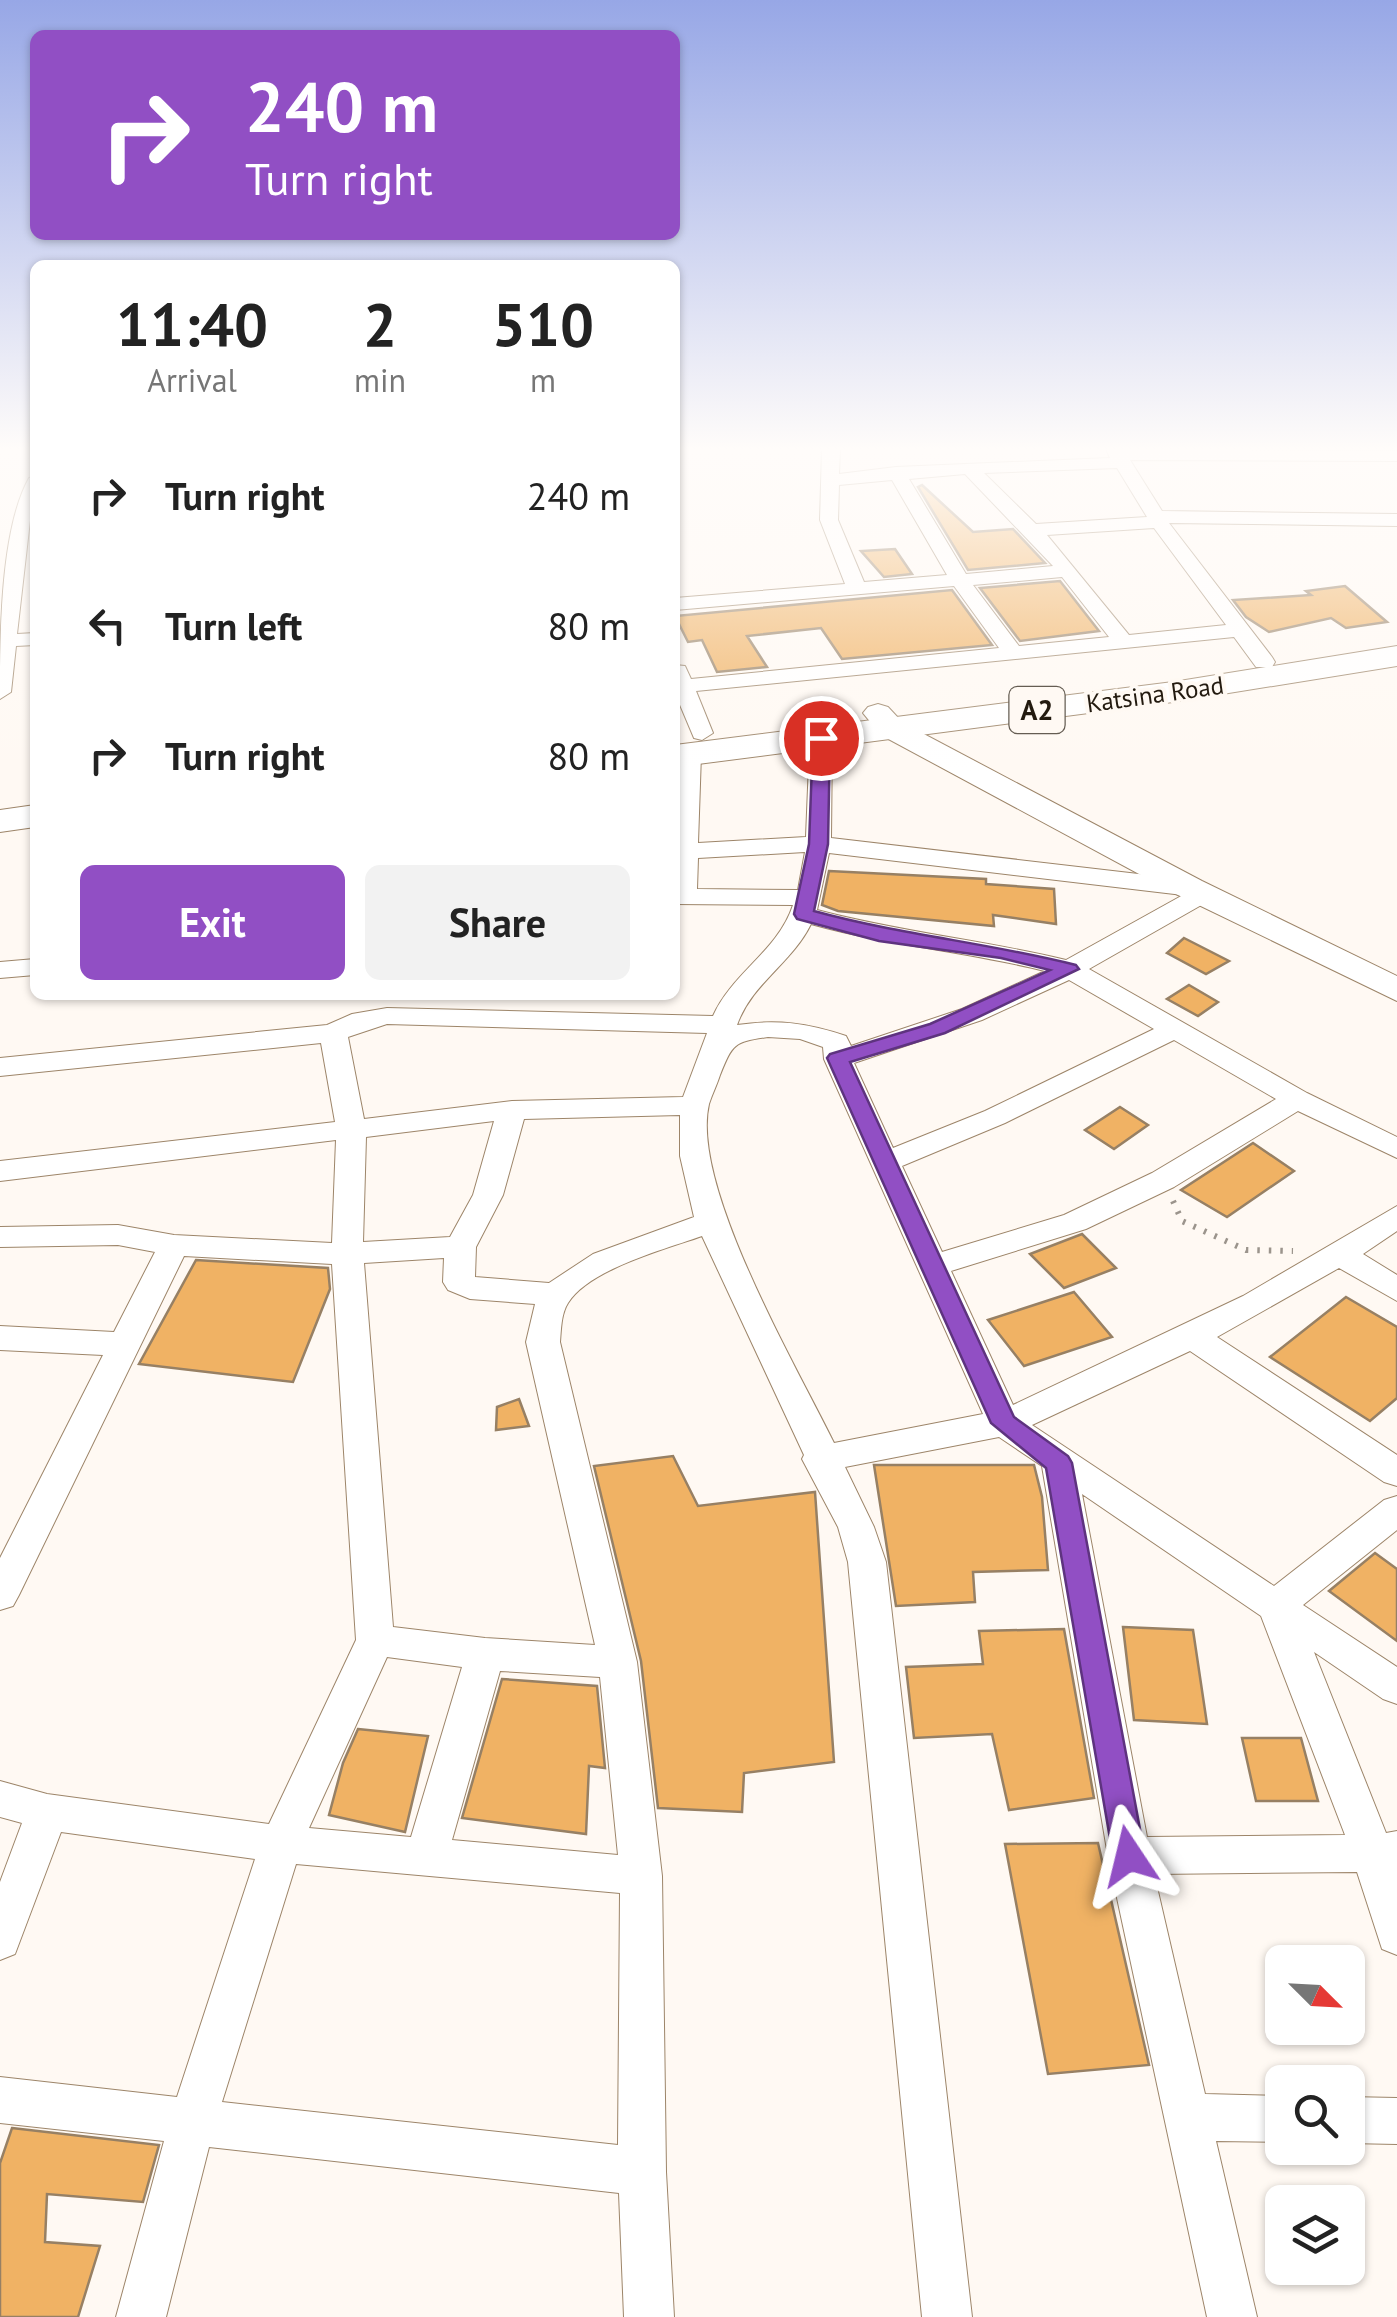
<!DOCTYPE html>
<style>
body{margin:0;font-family:"PT Sans",sans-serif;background:#f2f2f2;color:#222;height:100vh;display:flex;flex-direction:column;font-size:38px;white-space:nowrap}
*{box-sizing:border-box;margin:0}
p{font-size:32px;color:#767676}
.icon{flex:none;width:55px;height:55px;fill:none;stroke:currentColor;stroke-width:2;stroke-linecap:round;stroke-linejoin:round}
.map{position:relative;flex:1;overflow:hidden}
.sheet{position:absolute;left:30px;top:260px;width:650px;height:740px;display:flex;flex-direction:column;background:#fff;border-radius:15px;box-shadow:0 2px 8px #0004}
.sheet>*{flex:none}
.guide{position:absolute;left:30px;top:30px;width:650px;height:210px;border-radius:15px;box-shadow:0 2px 8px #0004;background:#914fc4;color:#fff;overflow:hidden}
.needle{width:65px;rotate:114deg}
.tools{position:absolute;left:1265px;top:1945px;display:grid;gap:20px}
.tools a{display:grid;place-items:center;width:100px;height:100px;border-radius:15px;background:#fff;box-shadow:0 2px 8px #0004;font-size:50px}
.pin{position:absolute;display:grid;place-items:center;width:85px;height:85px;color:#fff;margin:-42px;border:5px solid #fff;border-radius:50%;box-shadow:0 2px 10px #0007}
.me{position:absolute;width:110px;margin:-55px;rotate:350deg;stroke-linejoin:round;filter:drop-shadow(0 0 8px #0008)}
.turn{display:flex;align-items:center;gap:35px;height:210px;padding:0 50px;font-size:45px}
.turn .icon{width:130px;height:130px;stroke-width:2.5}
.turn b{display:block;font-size:70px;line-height:85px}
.eta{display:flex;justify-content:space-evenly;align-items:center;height:170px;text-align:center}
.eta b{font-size:60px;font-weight:700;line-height:70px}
.action{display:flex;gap:20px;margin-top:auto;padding:20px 50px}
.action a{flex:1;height:115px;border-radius:15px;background:#914fc4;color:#fff;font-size:40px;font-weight:700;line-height:115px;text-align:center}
.action a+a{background:#f2f2f2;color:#222}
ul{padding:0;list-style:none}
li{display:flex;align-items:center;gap:30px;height:130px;padding:0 50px}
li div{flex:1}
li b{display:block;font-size:38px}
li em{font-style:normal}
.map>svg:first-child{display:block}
</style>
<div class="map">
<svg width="1397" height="2317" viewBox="0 0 1397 2317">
<rect width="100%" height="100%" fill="#fff9f3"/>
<g fill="#f0b264" stroke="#978064" stroke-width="2.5">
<polygon points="922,485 973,532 1013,529 1045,563 968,570 918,487"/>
<polygon points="895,549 912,574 884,577 861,551"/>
<polygon points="1060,581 1099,631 1020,641 980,588"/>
<polygon points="1345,586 1387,622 1346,628 1331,618 1269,632 1246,617 1233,600 1311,595 1306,591"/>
<polygon points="952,590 992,645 842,659 821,628 747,636 767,667 717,672 702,640 688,642 675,616"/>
<polygon points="829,871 986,879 986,884 1054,889 1056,924 993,915 994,926 838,911 822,905"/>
<polygon points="1184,938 1229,961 1206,974 1167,953"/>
<polygon points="1189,985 1218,1002 1198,1016 1167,999"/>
<polygon points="1120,1107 1148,1125 1114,1149 1085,1130"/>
<polygon points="1253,1143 1294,1171 1227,1217 1181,1190"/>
<polygon points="1082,1234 1116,1268 1064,1288 1030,1254"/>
<polygon points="196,1260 328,1268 330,1289 293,1382 139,1364"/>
<polygon points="1074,1292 1112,1337 1024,1366 988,1320"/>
<polygon points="1346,1297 1397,1327 1397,1398 1370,1421 1270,1357"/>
<polygon points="519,1399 529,1426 496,1430 497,1407"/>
<polygon points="673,1456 698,1506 815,1492 834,1762 744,1773 742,1812 658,1808 641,1661 594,1466"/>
<polygon points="874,1465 1034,1465 1042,1497 1048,1570 973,1572 975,1602 896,1606"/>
<polygon points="1375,1553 1397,1569 1397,1641 1329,1591"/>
<polygon points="1123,1627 1193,1630 1207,1724 1134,1720"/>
<polygon points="1064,1629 1094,1798 1009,1810 992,1734 914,1738 906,1667 983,1664 979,1631"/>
<polygon points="502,1679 597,1686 605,1768 589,1766 586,1834 462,1818"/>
<polygon points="358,1729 428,1736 405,1832 329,1815 343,1763"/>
<polygon points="1242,1738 1301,1738 1318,1801 1256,1801"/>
<polygon points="1098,1843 1149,2065 1048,2074 1005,1844"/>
<polygon points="12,2128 159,2145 143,2202 47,2194 45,2242 100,2246 78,2317 0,2317 0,2163"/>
</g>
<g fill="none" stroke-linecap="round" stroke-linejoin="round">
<g stroke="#9d8569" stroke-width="2">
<g id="minor">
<path d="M822,449h18l-1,25 57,-7 214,-9 -4,-9 291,2v10l-267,-1 32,51 235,3v12l-228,-3 103,134 3,5 -3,5h-16l-22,-30 -538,54 17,42 -11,7 -8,-2 -19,-45v-28l10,1 6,13 308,-31 -45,-62 -279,24v-12l170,-14 -25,-64zM1117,468l30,49 -111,7 -52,-51zM965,474l88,92 -87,8 -57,-95zM892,480l55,95 -83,7 -26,-62 1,-35zM1154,528l72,97 -97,10 -82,-100zM1062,577l47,60 -90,9 -46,-61z"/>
<path d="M35,477l-18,157 18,-1v12l-19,1 -5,46 -11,7c0,-63 0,-169 29,-221z"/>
<path d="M821,731l11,7 -1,100 359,42 22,9 4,5 -4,5 -123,70 218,124 90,44v21l-99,-47 -124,76 -88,42 -135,42 62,134 230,-109 154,-90v25l-34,23 34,21v26l-58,-33 -122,69 180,118v31l-13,-4 -194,-131 -158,74 242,161 110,-86 13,-4v34l-94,75 94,62v37l-14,-5 -69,-47 72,181 11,-2v124l-15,-6 -25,-77 -203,2 51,220 77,2v46l-66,-1 41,176h-50l-99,-461 -66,-390 -43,-29 -154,30 29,60 12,35 86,755h-50l-74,-755 -10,-35 -36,-68 2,-4 -102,-219c-36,13 -113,33 -134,67 -7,11 -7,27 -8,39l77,320 25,214 4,296 8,145h-50l-5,-124 -410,-46 -43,170h-50l48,-176 -164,-18v-46l177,20 78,-238 -194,-27 -46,122 -15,6v-78l22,-59 -22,-6v-36l47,13 222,30 87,-184 -24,-376 -148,-8 -165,339 -6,11 -13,4v-52l103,-203 -103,-5v-24l114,6 41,-80 -37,-7 -118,2v-20l118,-2 56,10 158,8 4,-103 -336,41v-20l335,-39 -14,-79 -321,33v-18l327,-33 25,-11 35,-6 326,8c19,-43 65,-65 80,-111l-118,-1 4,-150 11,-7 11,7 -3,89 108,-6 4,-99zM805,852l-7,38 -101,-1 1,-31zM829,853l354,42 -117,65c-83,-20 -167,-28 -249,-50zM811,924c79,22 155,27 234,47l-83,38 -111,37 -5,-10c-38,-13 -69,-17 -109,-11 15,-42 55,-62 74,-101zM1069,980l85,49 -169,82 -92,37 -39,-85 128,-43zM387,1024l320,9 -24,64 -171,4 -148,18 -16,-82zM768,1037l32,2 23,8 1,12 159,355 -149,29c-37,-76 -144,-258 -125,-339 3,-10 8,-19 11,-29 13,-32 14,-33 48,-38zM1174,1040l102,59 -124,74 -88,42 -122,37 -40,-86 103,-43zM680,1115v41l14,61 -101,37 -44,29 -74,-6 1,-30 27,-52 21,-76zM494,1121l-21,74 -23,42 -87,5 3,-105zM444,1258l-1,24 5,8 22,9 65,5 -9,38 69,303 -110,-7 -92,-11 -29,-364zM1082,1494l179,122 84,219 -198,2zM387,1657l75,10 -51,170 -102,-9zM500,1671l100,6 18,178 -166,-15zM296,1864l324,29 -2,252 -396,-43z"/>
<polygon points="35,959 35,975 0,978 0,962"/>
<polygon points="1348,2097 1397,2098 1397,2144 1348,2143"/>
</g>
</g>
<g stroke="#9d8569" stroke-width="2">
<polygon id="secondary" points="878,704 888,707 903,723 1202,881 1397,976 1397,1001 1178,895 881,735 863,713 868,707"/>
</g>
<g stroke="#9d8569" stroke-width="2">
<g id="trunk">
<polygon points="1397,646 1397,666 1173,702 675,767 675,745 1173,682"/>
<polygon points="35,805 35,827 0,832 0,810"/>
</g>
</g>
<polyline stroke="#9b948c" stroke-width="6" stroke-dasharray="2.5 9" stroke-linecap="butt" points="1173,1201 1182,1221 1246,1250 1293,1251"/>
<use href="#minor" fill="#fff" fill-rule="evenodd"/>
<use href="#secondary" fill="#fff" fill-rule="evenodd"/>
<use href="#trunk" fill="#fff" fill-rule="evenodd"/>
</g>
<linearGradient id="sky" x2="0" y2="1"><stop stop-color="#97a7e6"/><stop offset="0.58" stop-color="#fffcfa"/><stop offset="1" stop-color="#fffcfa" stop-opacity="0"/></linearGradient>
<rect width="1397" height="774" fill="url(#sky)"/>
<path fill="#914fc4" stroke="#5e337f" stroke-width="2.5" d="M821,732l9,6 -2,106 -14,67c87,24 176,32 262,54l3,4 -134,64 -95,29 164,355 54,39 4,7 73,393 -5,10 -11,4 -11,-4 -5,-10 -67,-388 -55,-45 -164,-365 3,-4 100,-30 120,-54 -49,-12 -122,-17 -82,-22 -3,-5 15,-70 4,-106z"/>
<g text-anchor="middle" stroke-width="8" stroke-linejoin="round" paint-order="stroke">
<g font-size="25" fill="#231a0f" stroke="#fff9f3">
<text transform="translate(1155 694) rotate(-8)" y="9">Katsina Road</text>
</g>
<rect fill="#fff9f3" stroke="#655d53" stroke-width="2.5" x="1009.5" y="687" width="55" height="46" rx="8"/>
<g font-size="28" font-weight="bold" fill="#231a0f">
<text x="1037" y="720">A2</text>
</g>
</g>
</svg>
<div class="tools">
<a><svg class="needle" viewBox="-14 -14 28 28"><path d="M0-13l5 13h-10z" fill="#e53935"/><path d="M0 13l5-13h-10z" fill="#767676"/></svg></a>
<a><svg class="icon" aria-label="search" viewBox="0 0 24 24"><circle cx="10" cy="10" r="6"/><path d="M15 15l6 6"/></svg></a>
<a><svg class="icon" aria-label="layers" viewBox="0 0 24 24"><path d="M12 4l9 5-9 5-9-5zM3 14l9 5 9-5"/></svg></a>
</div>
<div class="pin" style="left:821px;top:738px;background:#d93025"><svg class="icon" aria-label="arrive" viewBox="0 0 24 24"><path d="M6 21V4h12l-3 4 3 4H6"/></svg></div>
<svg class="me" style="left:1129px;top:1856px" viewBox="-20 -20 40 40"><path d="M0-17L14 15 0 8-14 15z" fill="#914fc4" stroke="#fff" stroke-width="4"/></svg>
<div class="guide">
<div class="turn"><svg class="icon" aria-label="right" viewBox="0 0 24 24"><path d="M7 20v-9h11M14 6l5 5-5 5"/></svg><div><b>240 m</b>Turn right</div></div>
</div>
<section class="sheet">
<div class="eta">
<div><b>11:40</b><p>Arrival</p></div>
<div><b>2</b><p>min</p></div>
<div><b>510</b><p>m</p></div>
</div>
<ul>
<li><svg class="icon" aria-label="right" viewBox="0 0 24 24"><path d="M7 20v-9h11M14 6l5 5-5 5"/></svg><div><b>Turn right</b></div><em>240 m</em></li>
<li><svg class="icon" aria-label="left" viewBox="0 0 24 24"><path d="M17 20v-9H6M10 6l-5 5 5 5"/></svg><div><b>Turn left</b></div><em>80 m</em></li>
<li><svg class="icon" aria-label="right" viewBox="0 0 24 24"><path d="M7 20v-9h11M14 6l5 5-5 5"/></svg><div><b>Turn right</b></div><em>80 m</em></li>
</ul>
<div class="action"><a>Exit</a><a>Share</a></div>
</section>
</div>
